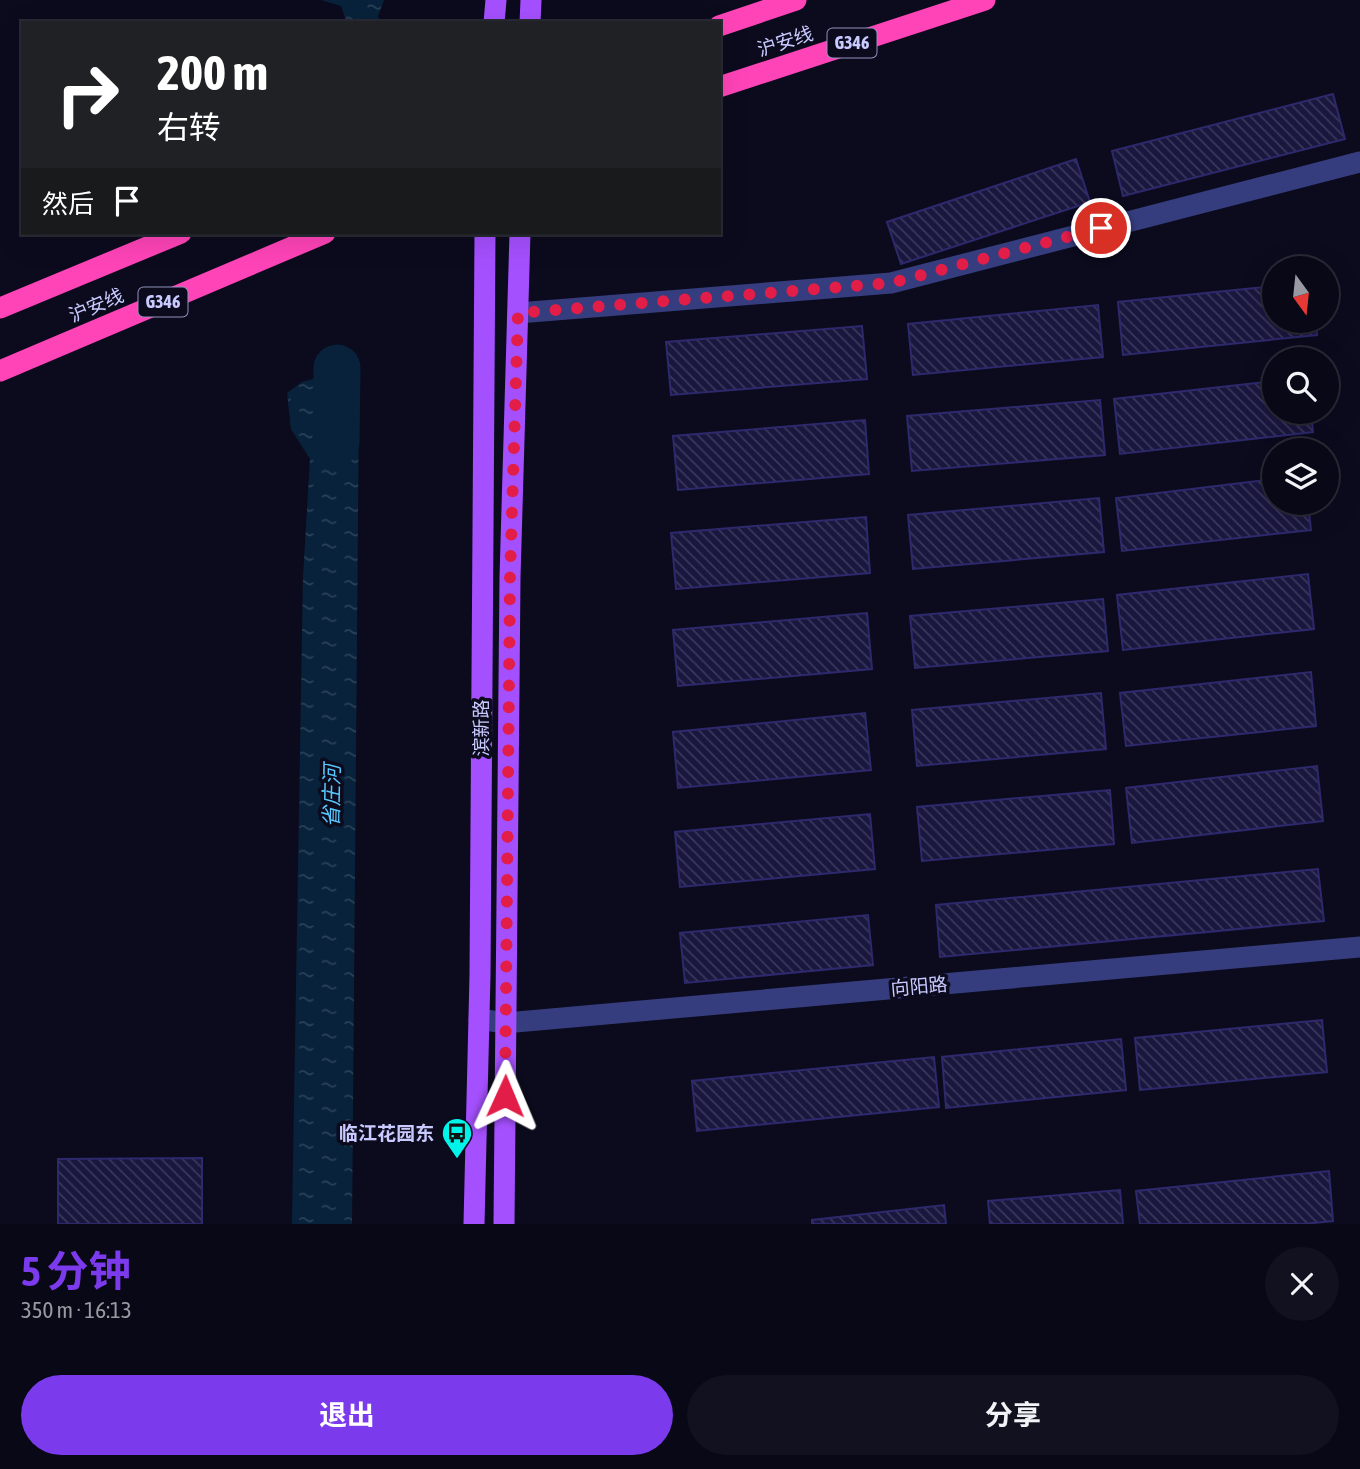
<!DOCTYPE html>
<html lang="zh">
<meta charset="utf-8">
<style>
body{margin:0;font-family:"Asap Condensed","Noto Sans SC",sans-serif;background:#12111f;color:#f1f3f6;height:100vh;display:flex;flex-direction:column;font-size:26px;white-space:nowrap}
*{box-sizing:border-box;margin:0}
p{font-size:23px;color:#999aa1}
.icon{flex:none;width:38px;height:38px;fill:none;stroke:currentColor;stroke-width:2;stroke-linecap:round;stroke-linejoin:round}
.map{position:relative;height:1224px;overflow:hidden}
.side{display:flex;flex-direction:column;background:#090816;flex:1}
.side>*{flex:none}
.hud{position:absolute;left:21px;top:21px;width:700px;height:214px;border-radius:0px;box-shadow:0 7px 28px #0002,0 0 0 2px #292935;background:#202124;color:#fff;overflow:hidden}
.needle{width:46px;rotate:165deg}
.controls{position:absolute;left:1262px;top:256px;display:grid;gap:14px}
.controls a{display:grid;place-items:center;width:77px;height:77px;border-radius:50%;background:#090816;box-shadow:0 7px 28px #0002,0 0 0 2px #292935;font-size:35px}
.pin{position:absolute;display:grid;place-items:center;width:60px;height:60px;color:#fff;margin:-30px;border:4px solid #fff;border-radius:50%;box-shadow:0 2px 7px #0007}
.me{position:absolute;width:77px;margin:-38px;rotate:1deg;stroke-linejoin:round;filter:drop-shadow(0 0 5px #0008)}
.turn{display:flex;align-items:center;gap:24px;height:147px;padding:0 21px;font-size:32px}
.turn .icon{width:91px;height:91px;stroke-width:2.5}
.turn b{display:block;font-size:49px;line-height:60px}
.then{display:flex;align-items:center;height:66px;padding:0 21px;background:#0003;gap:14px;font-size:26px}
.round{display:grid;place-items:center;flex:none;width:74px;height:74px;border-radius:37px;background:#12111f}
.headline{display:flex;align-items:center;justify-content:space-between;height:119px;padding:0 21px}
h1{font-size:42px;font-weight:700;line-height:52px;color:#7c3aed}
.action{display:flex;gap:14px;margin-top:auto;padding:14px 21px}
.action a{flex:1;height:80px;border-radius:42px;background:#7c3aed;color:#fff;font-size:28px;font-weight:700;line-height:80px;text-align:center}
.action a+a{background:#12111f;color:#f1f3f6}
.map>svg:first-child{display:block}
</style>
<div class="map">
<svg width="1360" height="1224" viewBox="0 0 1360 1224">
<defs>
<pattern id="water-ripples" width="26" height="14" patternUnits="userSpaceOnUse" patternTransform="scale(1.75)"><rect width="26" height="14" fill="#08223b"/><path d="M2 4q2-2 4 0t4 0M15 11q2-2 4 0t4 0" fill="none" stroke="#2b4158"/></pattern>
<pattern id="building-back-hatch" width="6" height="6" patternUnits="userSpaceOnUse" patternTransform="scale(1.75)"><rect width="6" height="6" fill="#1a173f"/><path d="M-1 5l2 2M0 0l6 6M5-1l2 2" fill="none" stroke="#3a375c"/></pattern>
</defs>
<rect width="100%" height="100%" fill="#0c0b1e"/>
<g fill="url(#water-ripples)">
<polygon points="321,0 384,0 378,16 380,23 347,23 341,6"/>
<polygon points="332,374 359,393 352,1224 292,1224 303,577 310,459 291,429 287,393 302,382"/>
</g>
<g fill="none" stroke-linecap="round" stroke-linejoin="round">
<polyline stroke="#08223b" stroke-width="47" points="336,443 337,368"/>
</g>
<g fill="url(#building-back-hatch)" stroke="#2d296c" stroke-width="2">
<polygon points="1333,94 1345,139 1123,196 1112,151"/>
<polygon points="1076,159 1090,202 901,264 887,222"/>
<polygon points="1274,286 1274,320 1315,320 1317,335 1123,355 1118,302"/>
<polygon points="1098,305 1103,357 913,375 908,324"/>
<polygon points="862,326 867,379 671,395 666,342"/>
<polygon points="1274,381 1274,411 1311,411 1313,432 1120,454 1114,399"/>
<polygon points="1100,400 1105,455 912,471 907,416"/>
<polygon points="865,420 869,474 678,490 673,436"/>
<polygon points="1274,479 1274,502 1308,502 1311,530 1122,551 1116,498"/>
<polygon points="1099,498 1104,552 913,569 908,515"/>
<polygon points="866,517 870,573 676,589 671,533"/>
<polygon points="1308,574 1314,629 1123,650 1117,595"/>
<polygon points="1103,599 1108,651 915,668 910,616"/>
<polygon points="867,613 872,669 678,686 673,630"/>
<polygon points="1311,672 1316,726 1126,746 1120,693"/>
<polygon points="1101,693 1106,749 917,766 912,710"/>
<polygon points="865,713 871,770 678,788 673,732"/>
<polygon points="1317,766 1323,821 1132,843 1126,788"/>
<polygon points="1110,790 1114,844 922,861 917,807"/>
<polygon points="870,814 875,869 680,887 675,832"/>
<polygon points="1318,869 1324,921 940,957 936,905"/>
<polygon points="868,915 873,965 685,983 680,933"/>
<polygon points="1322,1020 1327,1072 1140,1090 1135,1038"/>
<polygon points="1121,1039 1126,1090 946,1108 942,1057"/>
<polygon points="934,1057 939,1107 697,1131 692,1081"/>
<polygon points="202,1158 202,1224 58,1224 58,1159"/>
<polygon points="1329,1171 1333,1221 1304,1224 1140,1224 1136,1191"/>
<polygon points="1120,1190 1123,1224 990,1224 988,1201"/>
<polygon points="944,1205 946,1224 812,1224 812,1220"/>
</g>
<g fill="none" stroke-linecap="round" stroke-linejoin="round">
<g stroke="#353d7e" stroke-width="21">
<polyline points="518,313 891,283 1360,162"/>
<polyline points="479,1019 505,1023 1360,947"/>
</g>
<g stroke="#a550ff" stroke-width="21">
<polyline points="494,23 496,0"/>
<polyline points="530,23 531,0"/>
<polyline points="474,1224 480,975 485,233"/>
<polyline points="504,1224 510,577 520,233"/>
</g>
<g stroke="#ff44b8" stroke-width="21">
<polyline points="719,26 796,0"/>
<polyline points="719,87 985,0"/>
<polyline points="0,308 181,233"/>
<polyline points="0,371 325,233"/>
</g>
</g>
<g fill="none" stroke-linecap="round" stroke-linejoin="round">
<polyline stroke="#e11d48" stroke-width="12" stroke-dasharray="0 21.6" points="505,1096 510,577 518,313 891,283 1101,228"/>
</g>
<defs>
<g id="bus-pin" transform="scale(1.575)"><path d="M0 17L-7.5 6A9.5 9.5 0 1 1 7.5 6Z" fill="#00f4e9" stroke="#0c0b1e"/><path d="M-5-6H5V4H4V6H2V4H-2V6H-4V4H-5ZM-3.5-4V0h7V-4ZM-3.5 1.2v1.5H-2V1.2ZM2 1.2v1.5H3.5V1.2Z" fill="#111"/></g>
</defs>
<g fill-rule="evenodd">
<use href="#bus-pin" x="457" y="1133"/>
</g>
<g text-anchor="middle" stroke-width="7" stroke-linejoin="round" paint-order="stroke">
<g fill="#0c0b1e" stroke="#9091bc" stroke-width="2">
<rect x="827.5" y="28.5" width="49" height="29" rx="5"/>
<rect x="138.5" y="287.5" width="49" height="29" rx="5"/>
</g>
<g font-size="18" font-weight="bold" fill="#c9caff">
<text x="852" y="49">G346</text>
<text x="163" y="308">G346</text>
</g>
<g font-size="19" fill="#c9caff" stroke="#0c0b1e">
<text transform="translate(785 41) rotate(-18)" y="7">沪安线</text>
<text transform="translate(96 305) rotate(-23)" y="7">沪安线</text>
<text transform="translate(481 728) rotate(-90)" y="7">滨新路</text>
<text transform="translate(919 986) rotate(-5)" y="7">向阳路</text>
</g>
<g font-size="19" font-weight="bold" fill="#c9caff" stroke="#0c0b1e" text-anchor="end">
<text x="434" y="1140">临江花园东</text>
</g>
<g font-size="21" font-style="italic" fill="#57c9ff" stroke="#0c0b1e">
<text transform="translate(332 796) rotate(-89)" y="7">省庄河</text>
</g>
</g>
</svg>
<div class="controls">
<a><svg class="needle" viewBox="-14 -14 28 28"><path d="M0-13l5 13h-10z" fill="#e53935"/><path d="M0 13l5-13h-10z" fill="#999aa1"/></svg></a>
<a><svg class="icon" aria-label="search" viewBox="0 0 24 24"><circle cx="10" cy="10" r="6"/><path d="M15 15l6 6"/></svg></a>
<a><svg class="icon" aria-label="layers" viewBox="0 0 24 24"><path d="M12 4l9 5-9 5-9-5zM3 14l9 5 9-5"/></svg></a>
</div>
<div class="pin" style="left:1101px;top:228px;background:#d93025"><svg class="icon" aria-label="arrive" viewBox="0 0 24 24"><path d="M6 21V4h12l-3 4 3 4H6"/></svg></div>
<svg class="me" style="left:505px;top:1096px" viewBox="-20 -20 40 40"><path d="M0-17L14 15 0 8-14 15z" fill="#e11d48" stroke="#fff" stroke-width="4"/></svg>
<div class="hud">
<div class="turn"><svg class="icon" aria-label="right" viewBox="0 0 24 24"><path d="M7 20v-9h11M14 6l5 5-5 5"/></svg><div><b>200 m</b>右转</div></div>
<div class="then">然后<svg class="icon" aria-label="arrive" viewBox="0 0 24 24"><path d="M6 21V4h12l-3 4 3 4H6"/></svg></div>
</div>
</div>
<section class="side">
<div class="headline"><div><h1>5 分钟</h1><p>350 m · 16:13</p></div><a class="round"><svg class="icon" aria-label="close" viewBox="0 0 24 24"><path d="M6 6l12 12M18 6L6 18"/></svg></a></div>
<div class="action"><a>退出</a><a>分享</a></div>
</section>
